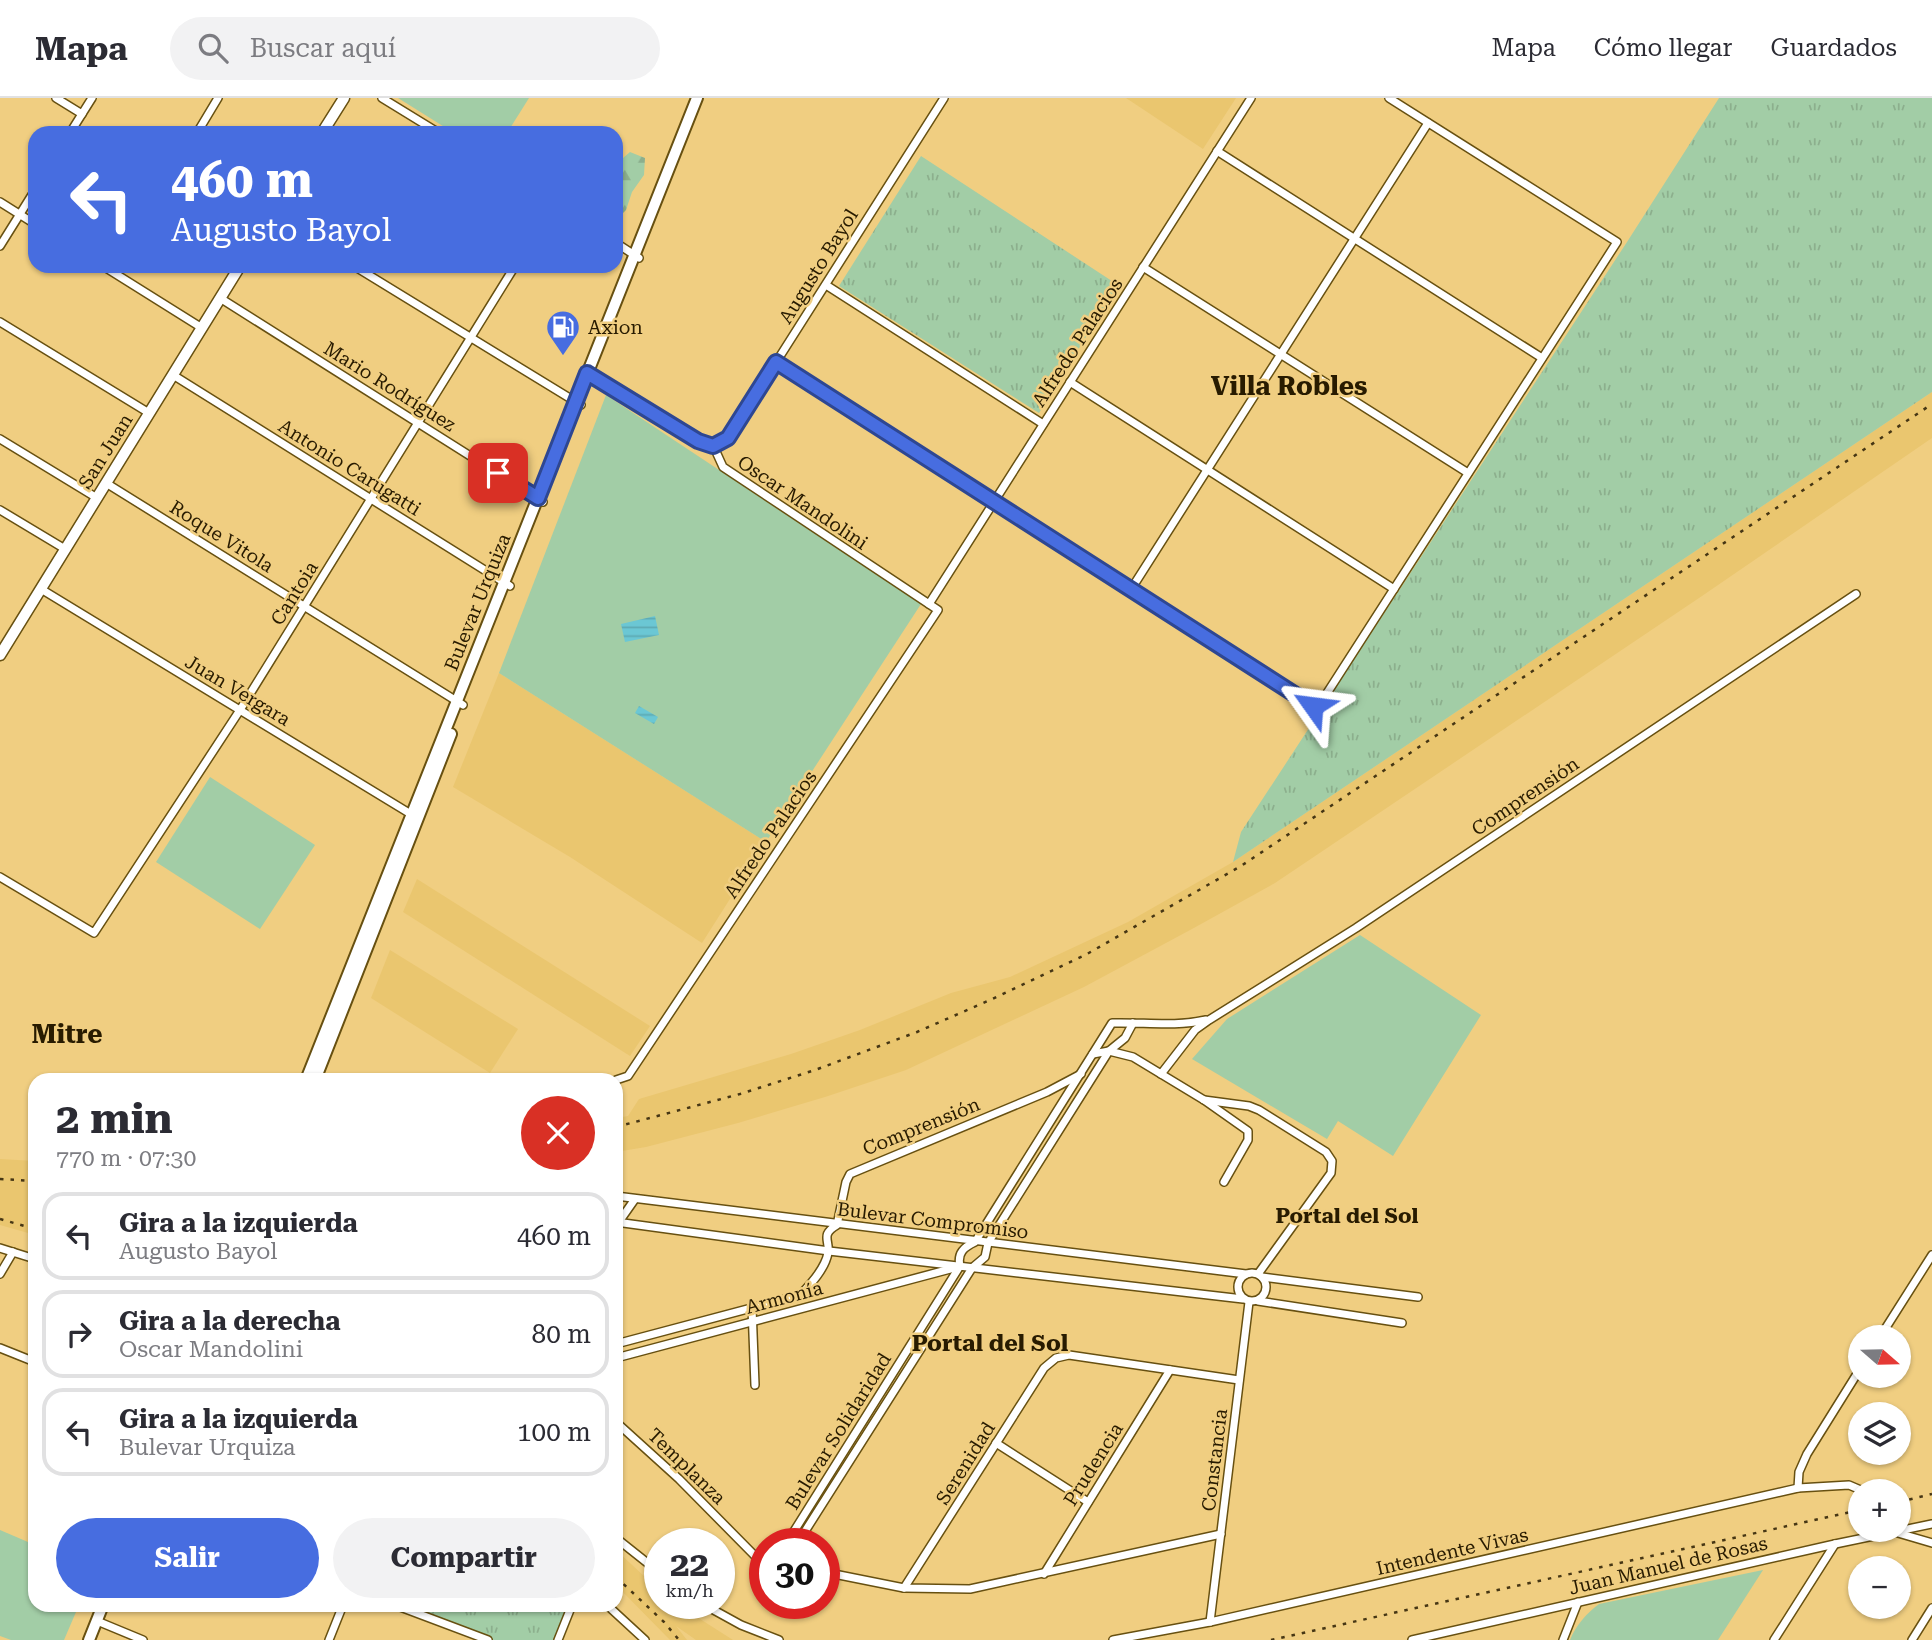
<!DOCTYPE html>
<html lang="es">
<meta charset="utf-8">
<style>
body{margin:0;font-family:"Roboto Serif",serif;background:#f2f2f3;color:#2b2b33;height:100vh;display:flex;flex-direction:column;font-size:26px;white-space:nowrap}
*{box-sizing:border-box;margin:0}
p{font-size:23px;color:#7c7c81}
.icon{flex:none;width:38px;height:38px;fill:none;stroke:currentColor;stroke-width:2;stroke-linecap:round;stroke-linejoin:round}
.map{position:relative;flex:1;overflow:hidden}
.sheet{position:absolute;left:28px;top:975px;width:595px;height:539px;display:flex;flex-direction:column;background:#fff;border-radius:21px;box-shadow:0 2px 5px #0004}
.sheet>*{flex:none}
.hud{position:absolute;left:28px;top:28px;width:595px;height:147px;border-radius:21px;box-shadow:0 2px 5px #0004;background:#476de0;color:#fff;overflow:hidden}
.needle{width:46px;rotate:110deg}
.controls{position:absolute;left:1848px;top:1227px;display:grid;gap:14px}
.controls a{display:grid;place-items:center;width:63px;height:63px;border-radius:50%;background:#fff;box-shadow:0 2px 5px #0004;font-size:35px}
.speed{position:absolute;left:644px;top:1430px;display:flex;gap:14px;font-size:35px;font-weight:700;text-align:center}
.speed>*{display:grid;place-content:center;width:91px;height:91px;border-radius:50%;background:#fff;box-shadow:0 2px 5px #0004;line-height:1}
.speed small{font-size:18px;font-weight:400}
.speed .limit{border:10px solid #d22;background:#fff;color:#111}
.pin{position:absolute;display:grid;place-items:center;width:60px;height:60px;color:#fff;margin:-30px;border-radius:14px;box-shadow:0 4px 10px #0006}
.me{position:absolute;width:77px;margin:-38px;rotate:301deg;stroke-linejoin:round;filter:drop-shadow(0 0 5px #0008)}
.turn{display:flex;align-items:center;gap:24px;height:147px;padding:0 28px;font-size:32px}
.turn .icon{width:91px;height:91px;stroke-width:2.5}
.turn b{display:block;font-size:49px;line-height:60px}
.round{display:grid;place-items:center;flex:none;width:74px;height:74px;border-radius:37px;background:#f2f2f3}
.overview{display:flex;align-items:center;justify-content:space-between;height:119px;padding:0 28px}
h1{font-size:42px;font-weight:700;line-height:52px}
.button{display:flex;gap:14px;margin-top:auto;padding:14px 28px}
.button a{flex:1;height:80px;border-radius:42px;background:#476de0;color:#fff;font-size:28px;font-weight:700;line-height:80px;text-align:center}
.button a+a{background:#f2f2f3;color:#2b2b33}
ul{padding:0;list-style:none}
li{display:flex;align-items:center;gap:21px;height:88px;margin:0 14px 10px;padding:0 14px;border:4px solid #e1e1e2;border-radius:21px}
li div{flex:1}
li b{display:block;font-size:26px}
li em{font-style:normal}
header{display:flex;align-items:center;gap:42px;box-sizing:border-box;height:98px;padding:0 35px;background:#fff;border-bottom:2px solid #e1e1e2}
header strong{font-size:33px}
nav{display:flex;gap:38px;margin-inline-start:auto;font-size:24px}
.search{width:490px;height:63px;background:#f2f2f3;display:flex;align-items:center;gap:18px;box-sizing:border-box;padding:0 24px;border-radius:38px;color:#7c7c81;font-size:26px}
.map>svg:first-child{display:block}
</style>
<header>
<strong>Mapa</strong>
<div class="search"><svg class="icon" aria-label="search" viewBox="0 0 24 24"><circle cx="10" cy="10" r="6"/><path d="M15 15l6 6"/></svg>Buscar aquí</div>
<nav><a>Mapa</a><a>Cómo llegar</a><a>Guardados</a></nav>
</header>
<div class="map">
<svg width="1932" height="1542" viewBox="0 0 1932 1542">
<defs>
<pattern id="grass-tufts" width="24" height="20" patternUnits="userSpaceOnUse" patternTransform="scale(1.75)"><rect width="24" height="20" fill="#a2cda6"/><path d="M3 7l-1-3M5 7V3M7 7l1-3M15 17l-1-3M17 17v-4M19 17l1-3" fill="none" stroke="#8caf8d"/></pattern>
<pattern id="forest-firs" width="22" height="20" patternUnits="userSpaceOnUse" patternTransform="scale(1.75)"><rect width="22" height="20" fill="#a2cda6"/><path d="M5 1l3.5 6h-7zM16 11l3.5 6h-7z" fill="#8caf8d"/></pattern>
<pattern id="water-rules" width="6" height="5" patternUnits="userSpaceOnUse" patternTransform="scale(1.75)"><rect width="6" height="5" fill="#6bc7d4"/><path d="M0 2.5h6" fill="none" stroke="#5daab4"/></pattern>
</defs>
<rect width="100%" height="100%" fill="#f0ce81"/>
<g fill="#eac66f">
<polygon points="1126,0 1236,0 1203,51"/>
<polygon points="1932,294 1932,340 1702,498 1275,785 1192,831 1084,889 906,972 825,999 738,1025 646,1049 616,1054 616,1020 628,1018 639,1001 791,956 860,932 951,895 1010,879 1128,824 1233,764"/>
<polygon points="499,575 766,744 702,845 570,759 453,689"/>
<polygon points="417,781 650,928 630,958 403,814"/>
<polygon points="390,852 518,931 490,975 371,900"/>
<polygon points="0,1061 35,1063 35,1137 0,1127"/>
<polygon points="616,1452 660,1493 660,1505 675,1505 733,1542 696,1542 676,1528 687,1542 670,1542 616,1487"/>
</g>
<g fill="url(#grass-tufts)">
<polygon points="1719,0 1932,0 1932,294 1233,764 1241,734 1627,144"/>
<polygon points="921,58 1118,187 1039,315 839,188"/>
<polygon points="395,1507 572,1507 558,1542 488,1542"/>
</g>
<polygon fill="url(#forest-firs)" points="630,54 645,60 644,77 632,94 626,112 616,122 616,66"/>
<g fill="#a2cda6">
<polygon points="398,0 529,0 507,35 454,35"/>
<polygon points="606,297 921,506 766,744 499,575"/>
<polygon points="210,679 315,747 260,831 156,764"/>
<polygon points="1360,837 1481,917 1393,1058 1338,1023 1327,1041 1192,961 1227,921"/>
<polygon points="0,1432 35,1447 35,1507 79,1507 64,1542 11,1542 0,1538"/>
<path d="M1763,1472l-45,70h-148c6,-15 16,-26 29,-36z"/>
</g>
<g fill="url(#water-rules)">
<polygon points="655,518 659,537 625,544 621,526"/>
<polygon points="639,608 658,619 654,626 635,615"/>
</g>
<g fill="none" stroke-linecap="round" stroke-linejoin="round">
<g stroke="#675011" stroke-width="10">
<g id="minor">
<polyline points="56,0 82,16"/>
<polyline points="382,0 439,35"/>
<polyline points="70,35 92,0"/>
<polyline points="197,35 218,0"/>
<polyline points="1217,53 1542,260"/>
<polyline points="0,104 35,126"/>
<polyline points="616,145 639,160"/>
<polyline points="0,148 35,92"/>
<polyline points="103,168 202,230"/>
<polyline points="354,168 581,307"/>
<polyline points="1143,169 1468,375"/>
<polyline points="826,187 1043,326"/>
<polyline points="220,200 543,404"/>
<polyline points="0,224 149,315"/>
<polyline points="776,264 1303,603 1313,608 1320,606 1617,144 1389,0"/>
<polyline points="587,275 697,343 713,347 723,369 938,512 628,978 616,982"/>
<polyline points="173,277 510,488"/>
<polyline points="1070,284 1394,491"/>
<polyline points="0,341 97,400"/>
<polyline points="713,347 728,340 944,0"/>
<polyline points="106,385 463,607"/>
<polyline points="0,412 65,451"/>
<polyline points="41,491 414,718"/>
<polyline points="1130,493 1428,25"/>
<polyline points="929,506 1251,0"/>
<polyline points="0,779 94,835 240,612 515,168"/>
<polyline points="1093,956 1109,953 1133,959 1204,1002 1248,1033 1248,1042 1224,1084"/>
<polyline points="1161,976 1195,932 1209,922 1356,830 1856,496"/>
<polyline points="1204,1002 1249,1008 1259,1012 1326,1054 1332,1063 1331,1075 1258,1176"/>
<polyline points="616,1098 1246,1176"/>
<polyline points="616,1124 829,1153 1243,1201"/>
<polyline points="616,1128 635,1101"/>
<polyline points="0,1150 35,1161"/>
<circle cx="1252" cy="1189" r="14"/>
<polyline points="0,1176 13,1154"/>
<polyline points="1262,1179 1418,1199"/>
<polyline points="1258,1203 1402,1225"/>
<polyline points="752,1210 755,1287"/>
<polyline points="1880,1239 1932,1157"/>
<path d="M616,1246l184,-49c11,-11 25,-26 28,-42 2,-13 -8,-18 9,-28l9,-43 4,-8 197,-82 34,-18"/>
<polyline points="0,1250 35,1264"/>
<polyline points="616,1260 954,1170"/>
<polyline points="616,1324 679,1381 761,1464 765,1466"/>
<polyline points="996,1345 1088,1404"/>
<polyline points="1798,1390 1799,1374 1807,1356 1860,1271"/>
<polyline points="1898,1435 1932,1445"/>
<polyline points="616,1440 660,1475"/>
<path d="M786,1446l174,-278c-3,-13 4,-19 15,-24l137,-219c32,-1 62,4 94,-3"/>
<polyline points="797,1446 972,1170 985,1159 988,1145 1109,953 1125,940 1133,925"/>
<polyline points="824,1474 904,1490 970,1491 1221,1436"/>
<polyline points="1044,1476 1170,1272"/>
<polyline points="904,1490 1044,1270 1056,1260 1069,1257 1239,1282"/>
<polyline points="701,1505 741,1527 779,1542"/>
<polyline points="395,1507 488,1542"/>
<polyline points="607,1507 645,1542"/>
<polyline points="97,1523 143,1542"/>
<polyline points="1210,1524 1249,1204"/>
<polyline points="329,1542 343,1507"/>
<polyline points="558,1542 572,1507"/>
<polyline points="1113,1542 1210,1524 1798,1390 1849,1387 1863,1393"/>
<polyline points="1412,1542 1835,1446 1932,1426"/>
<polyline points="1563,1542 1578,1504"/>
<polyline points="1774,1542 1835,1446"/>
<polyline points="1912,1542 1932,1510"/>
</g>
</g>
<g stroke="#675011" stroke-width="13">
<g id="tertiary">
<polyline points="322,35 344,0"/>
<polyline points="0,557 240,168"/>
</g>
</g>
<g stroke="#675011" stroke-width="14">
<g id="secondary">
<polyline points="306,982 697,0"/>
<polyline points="315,982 451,636"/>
<polyline points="89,1542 103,1507"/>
</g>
</g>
<use href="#minor" stroke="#fff" stroke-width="7"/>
<use href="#tertiary" stroke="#fff" stroke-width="10"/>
<use href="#secondary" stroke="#fff" stroke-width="10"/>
<g stroke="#463614" stroke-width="2.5" stroke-dasharray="3.5 7" stroke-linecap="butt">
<polyline points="616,1029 740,996 815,972 917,934 990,902 1087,856 1241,768 1932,306"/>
<polyline points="0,1081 35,1083"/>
<polyline points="0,1121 35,1131"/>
<polyline points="1899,1404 1932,1396"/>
<polyline points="616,1479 664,1524 679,1542"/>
<polyline points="1271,1542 1860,1412"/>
</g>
</g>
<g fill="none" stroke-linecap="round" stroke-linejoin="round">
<g stroke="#2e4792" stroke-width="18">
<polyline id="route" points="498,375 538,400 587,275 698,343 713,348 728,340 776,264 1313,608"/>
</g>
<use href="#route" stroke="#476de0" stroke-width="12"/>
</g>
<defs>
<g id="fuel-pin" transform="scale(1.75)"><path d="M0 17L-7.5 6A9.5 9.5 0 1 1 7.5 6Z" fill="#476de0" stroke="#f0ce81"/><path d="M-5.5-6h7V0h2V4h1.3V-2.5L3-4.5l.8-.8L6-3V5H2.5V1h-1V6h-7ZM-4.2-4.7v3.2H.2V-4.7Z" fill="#fff"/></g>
</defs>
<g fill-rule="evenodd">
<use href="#fuel-pin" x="563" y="229"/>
</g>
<g text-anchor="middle" stroke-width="5" stroke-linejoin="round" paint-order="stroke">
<g font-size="19" fill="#281b00" stroke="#f0ce81">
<text transform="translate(818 168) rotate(-58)" y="7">Augusto Bayol</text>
<text transform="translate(1077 244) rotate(-57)" y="7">Alfredo Palacios</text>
<text transform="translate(390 288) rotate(32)" y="7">Mario Rodríguez</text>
<text transform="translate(105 353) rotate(-58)" y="7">San Juan</text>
<text transform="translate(350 369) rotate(32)" y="7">Antonio Carugatti</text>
<text transform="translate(803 404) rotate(34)" y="7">Oscar Mandolini</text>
<text transform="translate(222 438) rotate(32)" y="7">Roque Vitola</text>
<text transform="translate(294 495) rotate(-58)" y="7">Cantoia</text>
<text transform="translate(477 504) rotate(-68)" y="7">Bulevar Urquiza</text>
<text transform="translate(238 592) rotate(31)" y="7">Juan Vergara</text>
<text transform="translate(1525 698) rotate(-34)" y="7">Comprensión</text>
<text transform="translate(770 736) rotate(-56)" y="7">Alfredo Palacios</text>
<text transform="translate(921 1028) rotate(-22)" y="7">Comprensión</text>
<text transform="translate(933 1122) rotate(7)" y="7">Bulevar Compromiso</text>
<text transform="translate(784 1199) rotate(-15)" y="7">Armonía</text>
<text transform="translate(838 1333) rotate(-58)" y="7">Bulevar Solidaridad</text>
<text transform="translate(1214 1362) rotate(-83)" y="7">Constancia</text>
<text transform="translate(965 1365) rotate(-58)" y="7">Serenidad</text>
<text transform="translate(1093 1366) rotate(-58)" y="7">Prudencia</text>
<text transform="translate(687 1368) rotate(44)" y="7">Templanza</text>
<text transform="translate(1452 1453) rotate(-13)" y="7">Intendente Vivas</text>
<text transform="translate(1668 1467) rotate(-13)" y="7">Juan Manuel de Rosas</text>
</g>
<g font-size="19" fill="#281b00" stroke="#f0ce81" text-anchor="start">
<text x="588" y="236">Axion</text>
</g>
<g font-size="21" font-weight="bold" fill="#281b00" stroke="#f0ce81">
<text x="1347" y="1125">Portal del Sol</text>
</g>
<g font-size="23" font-weight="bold" fill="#281b00" stroke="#f0ce81">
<text x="990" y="1253">Portal del Sol</text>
</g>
<g font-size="26" font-weight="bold" fill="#281b00" stroke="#f0ce81">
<text x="1289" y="297">Villa Robles</text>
<text x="67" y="945">Mitre</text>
</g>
</g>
</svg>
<div class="controls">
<a><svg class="needle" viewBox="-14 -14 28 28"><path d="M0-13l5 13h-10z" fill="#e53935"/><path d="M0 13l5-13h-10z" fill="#7c7c81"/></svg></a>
<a><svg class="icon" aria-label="layers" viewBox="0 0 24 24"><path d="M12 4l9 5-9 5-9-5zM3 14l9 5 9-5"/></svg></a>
<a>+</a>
<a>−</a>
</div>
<div class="speed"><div>22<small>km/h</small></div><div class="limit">30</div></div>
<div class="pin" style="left:498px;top:375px;background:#d93025"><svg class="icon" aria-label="arrive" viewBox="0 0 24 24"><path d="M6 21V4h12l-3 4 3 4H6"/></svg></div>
<svg class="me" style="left:1313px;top:608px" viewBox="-20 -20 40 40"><path d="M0-17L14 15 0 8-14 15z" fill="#476de0" stroke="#fff" stroke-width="4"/></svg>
<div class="hud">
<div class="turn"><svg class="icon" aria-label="left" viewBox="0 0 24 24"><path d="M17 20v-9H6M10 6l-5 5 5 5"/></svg><div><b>460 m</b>Augusto Bayol</div></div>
</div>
<section class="sheet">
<div class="overview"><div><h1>2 min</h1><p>770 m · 07:30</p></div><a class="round" style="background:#d93025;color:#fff"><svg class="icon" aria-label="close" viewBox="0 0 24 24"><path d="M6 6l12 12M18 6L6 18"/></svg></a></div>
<ul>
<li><svg class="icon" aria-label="left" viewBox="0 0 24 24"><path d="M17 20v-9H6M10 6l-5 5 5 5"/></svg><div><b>Gira a la izquierda</b><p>Augusto Bayol</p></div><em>460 m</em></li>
<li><svg class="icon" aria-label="right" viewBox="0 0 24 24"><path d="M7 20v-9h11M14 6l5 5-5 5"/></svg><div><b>Gira a la derecha</b><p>Oscar Mandolini</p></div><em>80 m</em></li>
<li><svg class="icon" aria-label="left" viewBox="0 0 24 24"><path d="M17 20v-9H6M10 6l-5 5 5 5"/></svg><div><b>Gira a la izquierda</b><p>Bulevar Urquiza</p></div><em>100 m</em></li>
</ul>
<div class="button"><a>Salir</a><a>Compartir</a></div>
</section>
</div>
